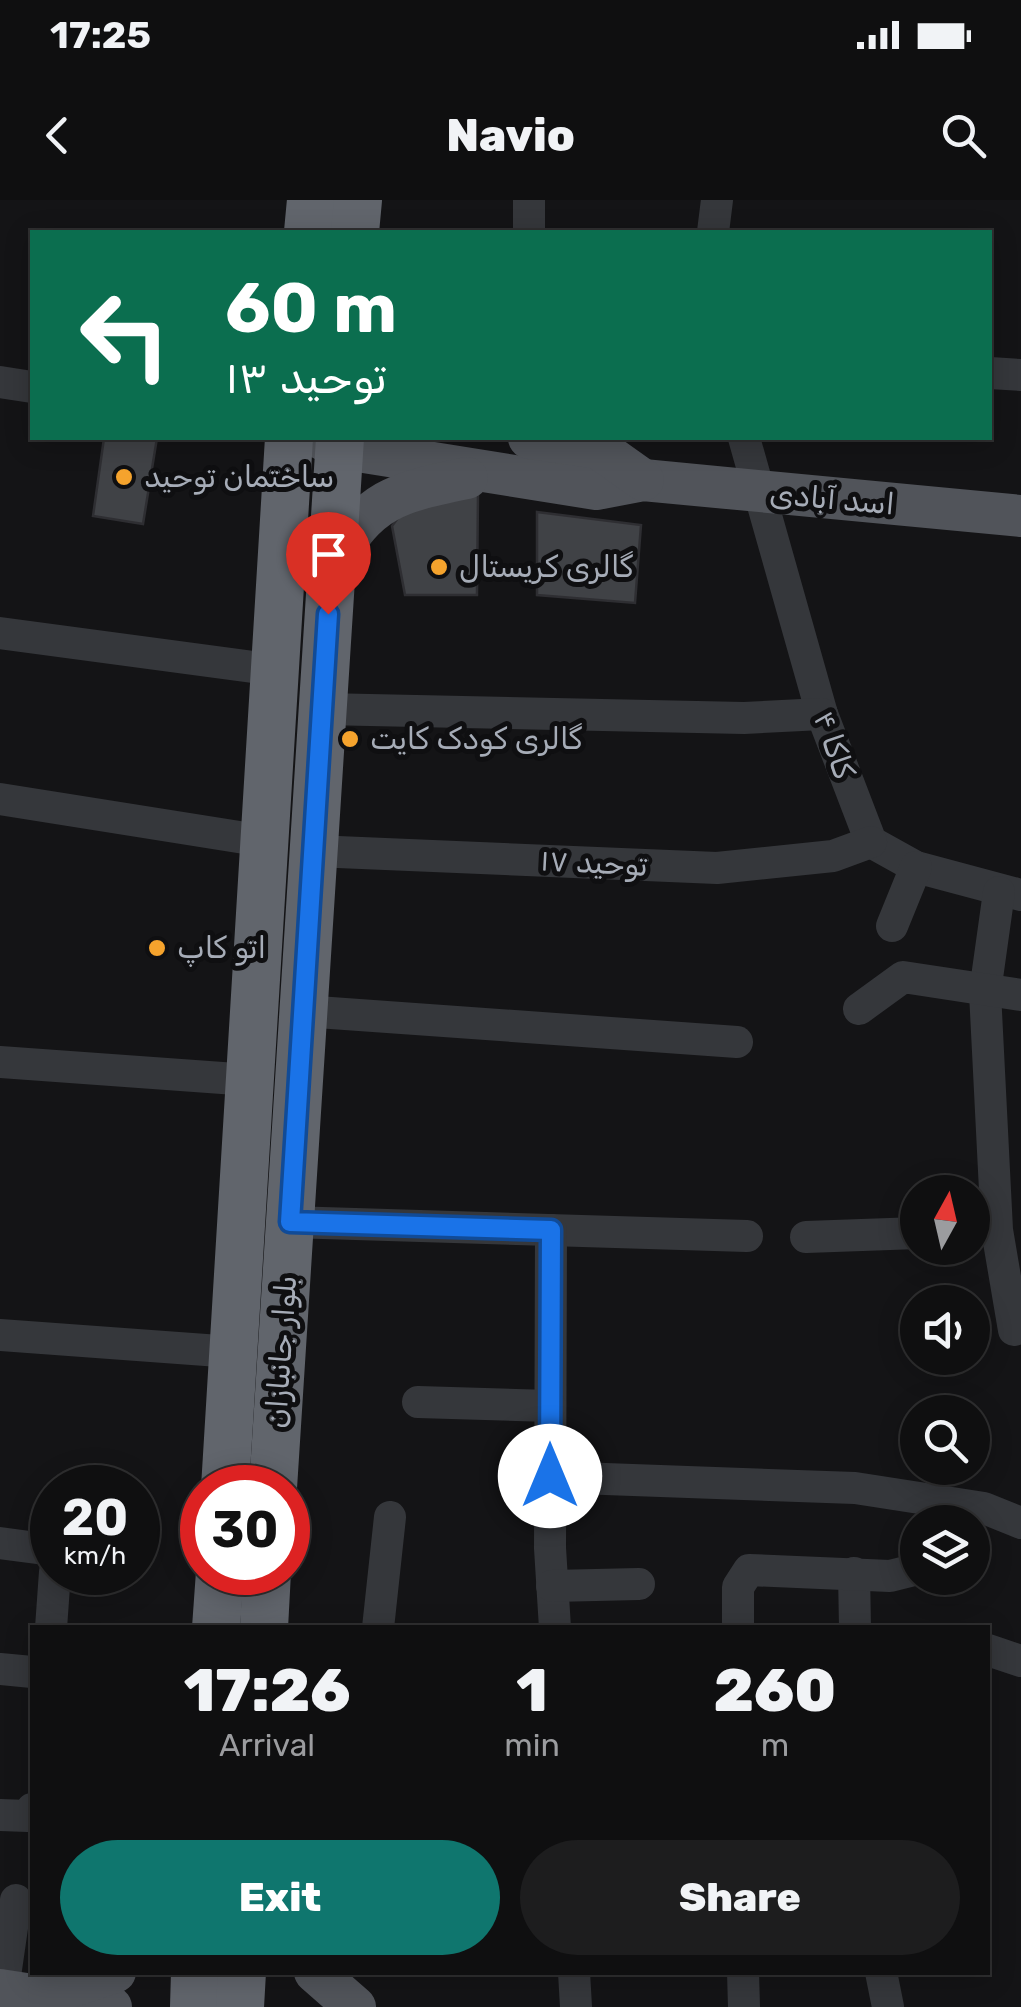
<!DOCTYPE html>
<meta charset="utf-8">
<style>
body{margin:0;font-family:Rubik,"Noto Sans Arabic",sans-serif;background:#1d1d1e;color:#f1f3f6;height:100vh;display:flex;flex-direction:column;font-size:38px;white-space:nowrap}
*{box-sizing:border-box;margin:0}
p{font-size:32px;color:#9b9c9f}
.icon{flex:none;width:55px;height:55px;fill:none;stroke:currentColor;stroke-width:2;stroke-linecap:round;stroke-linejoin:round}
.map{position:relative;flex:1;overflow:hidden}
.panel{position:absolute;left:30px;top:1425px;width:960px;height:350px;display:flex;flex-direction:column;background:#0f0f10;border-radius:0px;box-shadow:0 5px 25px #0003,0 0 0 2px #2f2f30}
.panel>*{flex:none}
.hud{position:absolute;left:30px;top:30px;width:962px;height:210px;border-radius:0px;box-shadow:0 5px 25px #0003,0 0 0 2px #2f2f30;background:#0b6e4f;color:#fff;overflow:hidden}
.needle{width:65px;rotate:8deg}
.tools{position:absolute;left:900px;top:975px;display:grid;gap:20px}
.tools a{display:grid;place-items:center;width:90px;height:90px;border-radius:50%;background:#0f0f10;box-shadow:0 5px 25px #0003,0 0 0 2px #2f2f30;font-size:50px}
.speed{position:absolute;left:30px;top:1265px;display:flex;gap:20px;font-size:50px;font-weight:700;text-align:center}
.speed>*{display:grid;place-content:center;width:130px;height:130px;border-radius:50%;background:#0f0f10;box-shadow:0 5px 25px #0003,0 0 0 2px #2f2f30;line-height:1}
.speed small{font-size:25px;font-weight:400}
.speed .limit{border:15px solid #d22;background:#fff;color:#111}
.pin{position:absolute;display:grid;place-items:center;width:85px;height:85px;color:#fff;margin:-102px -42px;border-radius:50% 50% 50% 0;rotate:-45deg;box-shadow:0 0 10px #0007}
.pin .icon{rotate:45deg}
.me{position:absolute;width:110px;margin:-55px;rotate:0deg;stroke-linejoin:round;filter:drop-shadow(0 0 8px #0008)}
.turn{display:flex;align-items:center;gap:35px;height:210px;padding:0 30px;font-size:45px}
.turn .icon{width:130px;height:130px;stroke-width:2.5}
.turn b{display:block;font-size:70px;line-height:85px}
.eta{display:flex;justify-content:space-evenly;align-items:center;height:170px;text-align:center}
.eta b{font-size:60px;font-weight:800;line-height:70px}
.primary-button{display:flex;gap:20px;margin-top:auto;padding:20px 30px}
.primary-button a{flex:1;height:115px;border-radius:60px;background:#0f766e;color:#fff;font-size:40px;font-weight:800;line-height:115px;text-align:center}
.primary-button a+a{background:#1d1d1e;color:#f1f3f6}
.status{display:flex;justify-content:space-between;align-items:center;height:70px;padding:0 50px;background:#0f0f10;direction:ltr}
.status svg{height:28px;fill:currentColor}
header{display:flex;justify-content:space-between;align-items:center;height:130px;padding:0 30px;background:#0f0f10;font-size:45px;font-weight:800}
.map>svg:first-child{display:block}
</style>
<div class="status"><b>17:25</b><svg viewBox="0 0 49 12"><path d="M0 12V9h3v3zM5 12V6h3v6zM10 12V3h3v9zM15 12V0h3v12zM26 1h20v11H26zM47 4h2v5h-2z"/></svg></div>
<header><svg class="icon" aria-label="back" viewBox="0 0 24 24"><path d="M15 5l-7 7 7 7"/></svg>Navio<svg class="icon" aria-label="search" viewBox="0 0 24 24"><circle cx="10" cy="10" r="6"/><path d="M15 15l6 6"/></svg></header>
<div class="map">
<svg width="1021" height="1807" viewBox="0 0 1021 1807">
<rect width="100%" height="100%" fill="#141416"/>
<g fill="#404246" stroke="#2e2e32" stroke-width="2.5">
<polygon points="104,238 157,238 143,324 93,316"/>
<polygon points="421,287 478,295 477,395 405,395 392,326"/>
<polygon points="537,312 641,325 635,403 537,395"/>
</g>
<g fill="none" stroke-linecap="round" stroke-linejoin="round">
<g stroke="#35373b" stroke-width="32">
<polyline points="529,32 529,0"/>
<polyline points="713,32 717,0"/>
<polyline points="990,173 1021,175"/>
<polyline points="0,182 32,187"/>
<polyline points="744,238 822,514 871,642 916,667 1021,695"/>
<polyline points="0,433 275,470"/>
<polyline points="323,509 744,518 822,514"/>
<polyline points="0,599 264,641"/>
<polyline points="314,651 717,668 833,656 871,642"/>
<polyline points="999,692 985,792 997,1030 1014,1130"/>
<polyline points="892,726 916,667"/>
<polyline points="859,809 903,777 1021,795"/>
<polyline points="303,811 737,842"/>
<polyline points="0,862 250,880"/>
<polyline points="290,1022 747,1036"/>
<polyline points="551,1030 550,1348 555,1428"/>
<polyline points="806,1037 918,1033"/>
<polyline points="0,1135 233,1152"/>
<polyline points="418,1202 550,1206"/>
<polyline points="550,1277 855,1288 984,1308 1021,1323"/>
<polyline points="0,1343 52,1350"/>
<polyline points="854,1373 855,1428"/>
<polyline points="552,1386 639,1384"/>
<polyline points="51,1428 55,1372"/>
<polyline points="378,1428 390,1317"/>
<polyline points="738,1428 738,1387 749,1370 890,1376 918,1369"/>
<polyline points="988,1450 1021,1461"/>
<polyline points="0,1469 32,1472"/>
<polyline points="0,1615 28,1616 32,1609"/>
<polyline points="574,1772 576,1807"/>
<polyline points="743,1772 744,1807"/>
<polyline points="881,1772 888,1807"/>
<polyline points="3,1790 16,1700"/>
</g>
<g stroke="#51545a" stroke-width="42">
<polyline points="320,238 339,248 596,289 643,280 1021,316"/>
<polyline points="529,238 598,248 643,280"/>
<path d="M332,364c37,-66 64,-71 135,-86"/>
<polyline points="315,1772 355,1807"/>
<polyline points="0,1790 111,1807"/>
<polyline points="49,1794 115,1772"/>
</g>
<g stroke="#61656c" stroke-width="48">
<polyline points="308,32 311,0"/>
<polyline points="355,32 358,0"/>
<polyline points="225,1288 289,238"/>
<polyline points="273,1288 340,238"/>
<polyline points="216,1428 220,1372"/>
<polyline points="264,1428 267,1372"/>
<polyline points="194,1807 195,1772"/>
<polyline points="240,1807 242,1772"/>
</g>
</g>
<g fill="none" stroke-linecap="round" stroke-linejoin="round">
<g stroke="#114b97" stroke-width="25">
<polyline id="route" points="328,414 290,1022 551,1030 550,1276"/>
</g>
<use href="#route" stroke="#1a73e8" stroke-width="18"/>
</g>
<g fill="#f5a32d" stroke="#0f0f11" stroke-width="4">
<circle cx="124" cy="277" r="10"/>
<circle cx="439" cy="367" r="10"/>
<circle cx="350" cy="539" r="10"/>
<circle cx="157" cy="748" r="10"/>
</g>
<g text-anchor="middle" stroke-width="10" stroke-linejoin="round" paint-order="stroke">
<g font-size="30" fill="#a6acb7" stroke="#0f0f11" text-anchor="start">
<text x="144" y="287">ساختمان توحید</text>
<text x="459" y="377">گالری کریستال</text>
<text x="370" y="549">گالری کودک کایت</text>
<text x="177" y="758">اتو کاپ</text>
</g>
<g font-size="30" fill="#a6acb7" stroke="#0f0f11">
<text transform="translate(832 299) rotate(5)" y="10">اسد آبادی</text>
<text transform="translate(834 545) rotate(71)" y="10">کاکا ۴</text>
<text transform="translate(594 663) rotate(3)" y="10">توحید ۱۷</text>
<text transform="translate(281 1152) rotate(-86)" y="10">بلوار جانبازان</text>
</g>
</g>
</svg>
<div class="tools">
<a><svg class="needle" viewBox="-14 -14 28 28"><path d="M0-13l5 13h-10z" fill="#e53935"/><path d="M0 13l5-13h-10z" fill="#9b9c9f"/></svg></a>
<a><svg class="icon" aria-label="sound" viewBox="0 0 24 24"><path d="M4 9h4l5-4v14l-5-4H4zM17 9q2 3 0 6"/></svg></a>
<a><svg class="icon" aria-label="search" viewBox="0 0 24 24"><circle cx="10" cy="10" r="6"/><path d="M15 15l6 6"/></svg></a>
<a><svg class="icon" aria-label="layers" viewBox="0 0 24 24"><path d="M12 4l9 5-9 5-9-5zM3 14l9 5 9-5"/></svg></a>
</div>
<div class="speed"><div>20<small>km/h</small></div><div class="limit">30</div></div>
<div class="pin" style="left:328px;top:414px;background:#d93025"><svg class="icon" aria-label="arrive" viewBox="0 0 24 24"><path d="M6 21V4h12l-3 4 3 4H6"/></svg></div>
<svg class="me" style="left:550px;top:1276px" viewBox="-20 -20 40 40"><circle r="19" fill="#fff"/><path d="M0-13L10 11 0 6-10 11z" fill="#1a73e8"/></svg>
<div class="hud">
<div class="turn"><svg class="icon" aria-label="left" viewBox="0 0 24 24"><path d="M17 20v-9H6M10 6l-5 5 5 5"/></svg><div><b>60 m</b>توحید ۱۳</div></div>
</div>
<section class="panel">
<div class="eta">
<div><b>17:26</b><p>Arrival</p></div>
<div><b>1</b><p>min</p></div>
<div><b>260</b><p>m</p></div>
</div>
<div class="primary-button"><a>Exit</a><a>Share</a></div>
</section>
</div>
